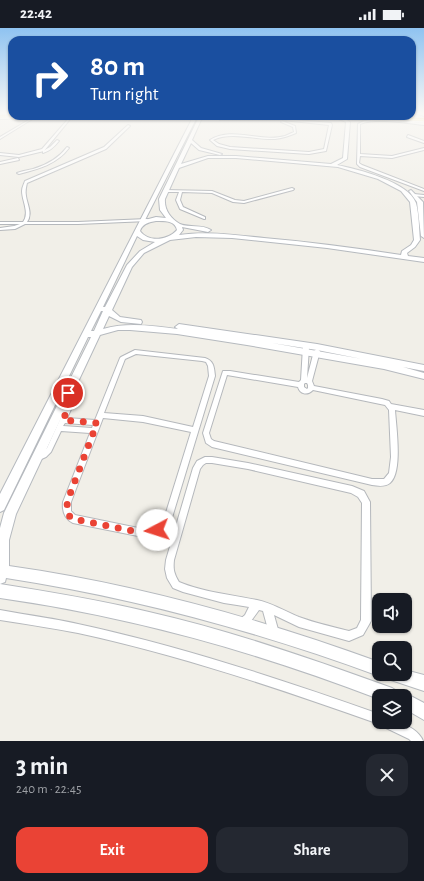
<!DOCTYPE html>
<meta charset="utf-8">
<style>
body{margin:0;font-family:"Alegreya Sans",sans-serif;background:#242831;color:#f1f3f6;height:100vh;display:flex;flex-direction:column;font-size:15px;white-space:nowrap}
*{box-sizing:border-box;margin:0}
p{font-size:13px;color:#9ea1a6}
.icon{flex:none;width:22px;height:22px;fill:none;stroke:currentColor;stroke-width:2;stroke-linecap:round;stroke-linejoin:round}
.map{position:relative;height:713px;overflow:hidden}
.side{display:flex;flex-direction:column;background:#171b24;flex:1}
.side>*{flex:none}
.guide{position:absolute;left:8px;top:8px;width:408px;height:84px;border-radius:12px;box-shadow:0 1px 3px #0004;background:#1a4fa0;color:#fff;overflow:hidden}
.fabs{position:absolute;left:372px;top:565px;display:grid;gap:8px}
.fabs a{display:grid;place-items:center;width:40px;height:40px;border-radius:8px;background:#171b24;box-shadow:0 1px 3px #0004;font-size:20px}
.pin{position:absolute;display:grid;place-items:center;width:34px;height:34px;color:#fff;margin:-17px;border:2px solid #fff;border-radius:50%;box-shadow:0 1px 4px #0007}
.me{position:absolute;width:44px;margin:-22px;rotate:265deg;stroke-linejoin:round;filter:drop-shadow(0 0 3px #0008)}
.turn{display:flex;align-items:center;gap:14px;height:84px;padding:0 16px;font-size:18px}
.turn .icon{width:52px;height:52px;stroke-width:2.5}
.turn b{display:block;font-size:28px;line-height:34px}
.round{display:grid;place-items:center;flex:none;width:42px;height:42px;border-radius:12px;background:#242831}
.overview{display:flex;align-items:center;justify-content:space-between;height:68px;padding:0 16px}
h1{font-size:24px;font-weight:600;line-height:30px}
.primary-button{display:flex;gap:8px;margin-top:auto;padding:8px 16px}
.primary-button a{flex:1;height:46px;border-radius:12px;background:#ea4335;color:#fff;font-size:16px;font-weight:600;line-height:46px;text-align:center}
.primary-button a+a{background:#242831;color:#f1f3f6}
.status{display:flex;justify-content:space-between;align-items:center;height:28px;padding:0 20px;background:#171b24;direction:ltr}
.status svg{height:11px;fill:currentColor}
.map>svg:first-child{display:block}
</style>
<div class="status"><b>22:42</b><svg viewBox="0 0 49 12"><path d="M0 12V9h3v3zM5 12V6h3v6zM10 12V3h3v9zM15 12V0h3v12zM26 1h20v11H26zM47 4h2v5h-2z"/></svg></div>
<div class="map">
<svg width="424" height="713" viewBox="0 0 424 713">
<rect width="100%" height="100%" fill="#f1efe8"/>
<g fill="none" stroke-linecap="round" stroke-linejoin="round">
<g stroke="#b5b8bc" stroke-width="2">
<g id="street">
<polygon points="420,84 424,84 424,86"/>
<polygon points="42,88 65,88 71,90 44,123 19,129 0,127 0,125 19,127 42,121 69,90 63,89 34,90 0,111 0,109 32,90 0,91 0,89"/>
<polygon points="221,91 279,91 280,92 220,92"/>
<path d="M283,92l1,-1 47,4 1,2 -6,26 -17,3 -79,-5 -13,-3 -7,-6c22,-14 51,3 75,-4 3,-1 6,-3 9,-4l-1,-5 -12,-5 1,-1 13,5 1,7c-7,3 -13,5 -21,6 -20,1 -43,-8 -62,1l6,4 11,3 79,5 15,-3 5,-24z"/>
<path d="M372,92h18l34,3v2c-19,-2 -46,-8 -64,-1v30l32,2 32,-8v2l-32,8 -32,-2 -1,7 3,2 62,24v2l-64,-24 -3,-3 1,-40 6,-3z"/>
<path d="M128,97l2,1 -24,23 -79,34c-1,4 -2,8 -1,13 1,8 7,18 1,26h51l69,-3 2,1 -1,1 -70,3h-53l-10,5 -15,1v-2l14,-2 6,-2h-20v-2h23c7,-9 -1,-21 -1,-31 0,-4 2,-7 3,-10l79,-34z"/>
<polygon points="408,107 424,113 424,115 407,109"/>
<path d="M57,112l2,1c-4,5 -9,10 -16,12v-2l7,-4z"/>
<path d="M67,119l2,1c-12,16 -30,21 -50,26l-2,-1c5,-2 11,-3 16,-4 13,-4 25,-10 34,-22z"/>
<polygon points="18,130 19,132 0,136 0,134"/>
<polygon points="292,160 294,161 293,162 244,175 233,174 212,165 182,164 180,172 183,179 205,189 205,191 204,191 180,181 176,172 179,164 165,164 163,163 165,162 212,163 235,172 244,173"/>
<polygon points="414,166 424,167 424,169 414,168"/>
<path d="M306,317l3,2 -2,31 7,-27 3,-2 3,2 -8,30 2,5 68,13 7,2 2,3 33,6v6l-29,-6c1,16 8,62 -5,73 -5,4 -12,3 -18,2l-160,-38 -6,-4 -3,-10 20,-62h7l69,11 2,-2 2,-33zM227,347l71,12c2,7 9,9 15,3l72,15 4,5 2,47 -2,16 -5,6h-12l-158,-38 -3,-2 -2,-6zM305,355h2l1,2v3l-1,1 -3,-2v-3z"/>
<path d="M135,322l70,8c9,3 9,9 10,18l-44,145c-5,10 -13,14 -23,17l-75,-15c-8,-4 -11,-12 -10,-21l27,-69 -29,-2 -10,21 -5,5 -9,4 -2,-1 -2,-2 2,-2 7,-3 5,-5 21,-46v-5l-3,-4 1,-2h4c8,8 1,18 -3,27l28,2 25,-62 1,-1zM136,326l66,7 4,1 2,4 1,10 -16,51 -50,-11 -39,-3 21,-54zM103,390l40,4 48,10 -27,87 -9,9 -7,2 -73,-15 -4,-4v-9zM65,395l28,2 -1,3 -29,-2z"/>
<path d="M205,429h7l36,6 104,23 12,5 6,11 1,119 -8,14 -14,6 -50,-14 -25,-12 5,18 -2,3 -3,2 -3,-2 -2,-3 -6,-22 -4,-1 -8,11 -9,7 -3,-2 -2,-3 2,-3 6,-5 4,-8 -12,-2 -13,-2 -41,-11 -10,-4 -6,-10 -2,-9 1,-9 27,-92 4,-7zM206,435h6l36,6 103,24 7,4 4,6 -1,117 -4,8 -8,3c-16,-4 -34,-8 -50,-14 -14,-6 -28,-14 -42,-17 -25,-5 -54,-8 -78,-18 -5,-8 -6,-13 -5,-22l26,-91 3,-4z"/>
<path d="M0,582c26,5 52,8 78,14 102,22 202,55 301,90v8c6,0 14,-1 19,0 10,3 22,10 25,19h-12l-2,-2 -27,-13 -1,-3 -2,1c-99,-35 -199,-69 -301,-91 -26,-5 -52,-9 -78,-13z"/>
</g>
</g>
<g stroke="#b6babf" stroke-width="2">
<g id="secondary">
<polygon points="12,84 12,86 0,87 0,85"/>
<polygon points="414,84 424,86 424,88 415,85"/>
<path d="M191,88h4l1,3 -51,101 11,-3 10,1 -6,-8 -1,-11 39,-80 4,-3h4l-5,4 -9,20 9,8 21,6 -2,1 -21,-5 -8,-7 -10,21 27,-8h28l95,8 12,-6 3,-36 -7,-3 -43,-3 128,5v2l-79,-4 5,3 -3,37 -10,6c20,4 72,17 79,38 3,11 3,25 4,37l-5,7 -8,6 1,3 16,2v4l-97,-14 -95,-10 -36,-1 -26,3 -26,13 -12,14 -20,43 8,7 21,3 1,2 -1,2 -20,-2 -12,-6 -6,13c26,-7 48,-3 75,0l-3,-2 4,-3 138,20 107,21v6l-21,-4 21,6v6l-40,-10 -137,-24 -70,-11 -47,-4h-12l-18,5 -84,179 -7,26v26c127,18 249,52 370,96v12h5l-5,2c-122,-45 -244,-78 -373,-98l-1,4 -5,2v-56l4,-15 87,-176h-3l-84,173 -4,2v-18l192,-375zM208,130h28l102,9 40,12 23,12 9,11 4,38 -3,5 -9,6 -1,4c-45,-7 -91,-13 -137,-17 -28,-3 -57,-7 -85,-3l4,-5 -1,-3 26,5 3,-2c-9,-6 -22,-2 -31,-6 -9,-5 -16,-14 -15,-25l14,-31zM156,193c8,0 19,-1 21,9 -9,10 -28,13 -37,1 2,-7 9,-9 16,-10zM137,208l6,4 12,2 -15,9 -13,14 -22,42h-2zM101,283h2l-9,20h-3zM272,315l45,7 45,9z"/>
<polygon points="411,162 423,174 424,210 421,208 417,174 409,163"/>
<path d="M0,556c50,8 100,16 149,28 83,19 163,47 243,76l5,3 3,4 5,-2 19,10v17l-19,-11v-13h-26v3c-126,-48 -246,-82 -379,-101z"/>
<polygon points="405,642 424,647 424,663 388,651 385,646 405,646"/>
</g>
</g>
<g stroke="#f2c960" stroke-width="2">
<g id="primary">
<polygon points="12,87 13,89 0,90 0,88"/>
<polygon points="334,88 424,91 424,93 336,89"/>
</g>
</g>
<use href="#street" fill="#fff" fill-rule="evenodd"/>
<use href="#secondary" fill="#fff" fill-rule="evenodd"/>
<use href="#primary" fill="#fff2af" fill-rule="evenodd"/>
</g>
<linearGradient id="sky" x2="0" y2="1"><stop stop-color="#8fc3f1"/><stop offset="0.46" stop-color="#f9f8f5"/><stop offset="1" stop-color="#f9f8f5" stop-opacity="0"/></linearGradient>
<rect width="424" height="184" fill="url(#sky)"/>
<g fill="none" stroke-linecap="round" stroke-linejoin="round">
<polyline stroke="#ea4335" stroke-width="7" stroke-dasharray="0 12.6" points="68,365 72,371 63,392 97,395 67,474 68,487 73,491 148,506 157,502"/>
</g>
</svg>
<div class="fabs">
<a><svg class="icon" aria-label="sound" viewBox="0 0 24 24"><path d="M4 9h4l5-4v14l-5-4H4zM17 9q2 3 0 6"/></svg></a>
<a><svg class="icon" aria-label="search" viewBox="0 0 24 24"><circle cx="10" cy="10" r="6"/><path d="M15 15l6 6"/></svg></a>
<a><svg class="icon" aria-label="layers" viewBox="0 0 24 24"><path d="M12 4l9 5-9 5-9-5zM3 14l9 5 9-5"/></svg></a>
</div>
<div class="pin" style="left:68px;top:365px;background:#d93025"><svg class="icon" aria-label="arrive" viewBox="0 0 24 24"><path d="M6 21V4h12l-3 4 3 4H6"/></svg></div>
<svg class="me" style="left:157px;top:502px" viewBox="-20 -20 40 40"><circle r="19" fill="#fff"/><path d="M0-13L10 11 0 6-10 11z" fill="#ea4335"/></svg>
<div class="guide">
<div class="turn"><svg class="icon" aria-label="right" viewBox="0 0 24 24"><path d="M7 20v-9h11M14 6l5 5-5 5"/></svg><div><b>80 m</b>Turn right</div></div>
</div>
</div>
<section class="side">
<div class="overview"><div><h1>3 min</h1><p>240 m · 22:45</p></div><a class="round"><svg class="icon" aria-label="close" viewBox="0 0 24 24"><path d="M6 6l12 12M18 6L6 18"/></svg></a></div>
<div class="primary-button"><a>Exit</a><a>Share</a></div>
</section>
